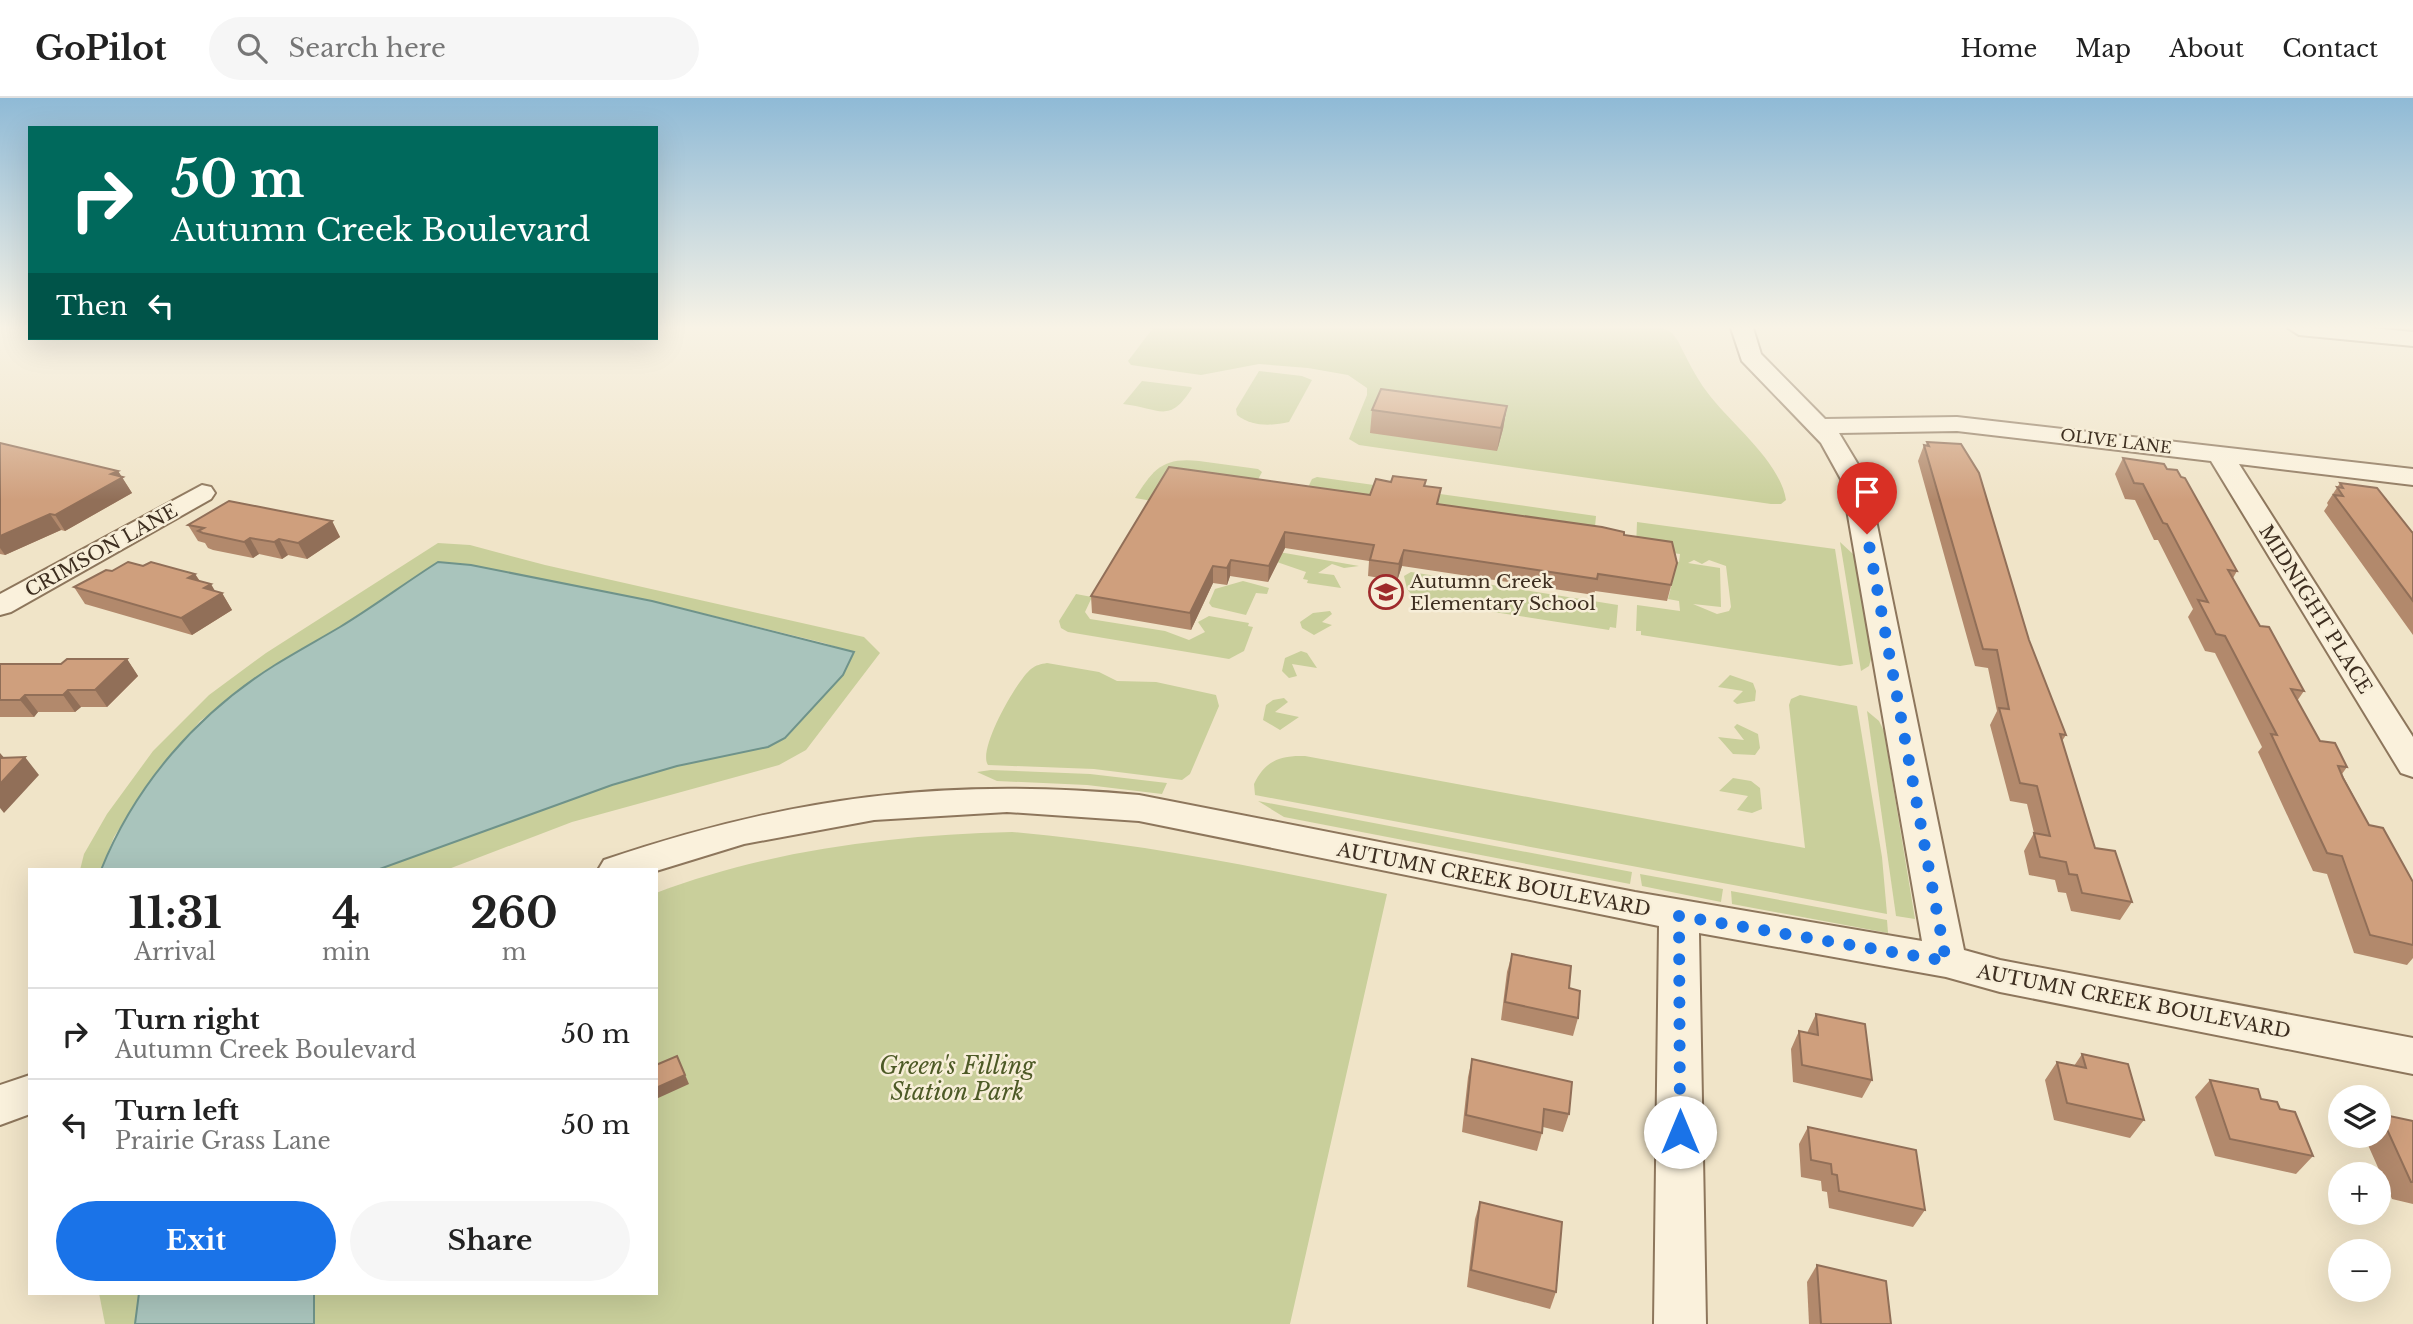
<!DOCTYPE html>
<meta charset="utf-8">
<style>
body{margin:0;font-family:"Libre Baskerville",serif;background:#f6f6f6;color:#222;height:100vh;display:flex;flex-direction:column;font-size:26px;white-space:nowrap}
*{box-sizing:border-box;margin:0}
p{font-size:23px;color:#767676}
.icon{flex:none;width:38px;height:38px;fill:none;stroke:currentColor;stroke-width:2;stroke-linecap:round;stroke-linejoin:round}
.map{position:relative;flex:1;overflow:hidden}
.details{position:absolute;left:28px;top:770px;width:630px;height:427px;display:flex;flex-direction:column;background:#fff;border-radius:0px;box-shadow:0 7px 28px #0002}
.details>*{flex:none}
.guide{position:absolute;left:28px;top:28px;width:630px;height:214px;border-radius:0px;box-shadow:0 7px 28px #0002;background:#00695c;color:#fff;overflow:hidden}
.fabs{position:absolute;left:2328px;top:987px;display:grid;gap:14px}
.fabs a{display:grid;place-items:center;width:63px;height:63px;border-radius:50%;background:#fff;box-shadow:0 7px 28px #0002;font-size:35px}
.pin{position:absolute;display:grid;place-items:center;width:60px;height:60px;color:#fff;margin:-72px -30px;border-radius:50% 50% 50% 0;rotate:-45deg;box-shadow:0 0 7px #0007}
.pin .icon{rotate:45deg}
.me{position:absolute;width:77px;margin:-38px;rotate:0deg;stroke-linejoin:round;filter:drop-shadow(0 0 5px #0008)}
.turn{display:flex;align-items:center;gap:24px;height:147px;padding:0 28px;font-size:32px}
.turn .icon{width:91px;height:91px;stroke-width:2.5}
.turn b{display:block;font-size:49px;line-height:60px}
.then{display:flex;align-items:center;height:66px;padding:0 28px;background:#0003;gap:14px;font-size:26px}
.eta{display:flex;justify-content:space-evenly;align-items:center;height:119px;text-align:center}
.eta b{font-size:42px;font-weight:700;line-height:49px}
.button{display:flex;gap:14px;margin-top:auto;padding:14px 28px}
.button a{flex:1;height:80px;border-radius:42px;background:#1a73e8;color:#fff;font-size:28px;font-weight:700;line-height:80px;text-align:center}
.button a+a{background:#f6f6f6;color:#222}
ul{padding:0;list-style:none}
li{display:flex;align-items:center;gap:21px;height:91px;padding:0 28px;border-top:2px solid #e0e0e0}
li div{flex:1}
li b{display:block;font-size:26px}
li em{font-style:normal}
header{display:flex;align-items:center;gap:42px;box-sizing:border-box;height:98px;padding:0 35px;background:#fff;border-bottom:2px solid #e0e0e0}
header strong{font-size:33px}
nav{display:flex;gap:38px;margin-inline-start:auto;font-size:24px}
.search{width:490px;height:63px;background:#f6f6f6;display:flex;align-items:center;gap:18px;box-sizing:border-box;padding:0 24px;border-radius:38px;color:#767676;font-size:26px}
.map>svg:first-child{display:block}
</style>
<header>
<strong>GoPilot</strong>
<div class="search"><svg class="icon" aria-label="search" viewBox="0 0 24 24"><circle cx="10" cy="10" r="6"/><path d="M15 15l6 6"/></svg>Search here</div>
<nav><a>Home</a><a>Map</a><a>About</a><a>Contact</a></nav>
</header>
<div class="map">
<svg width="2413" height="1226" viewBox="0 0 2413 1226">
<rect width="100%" height="100%" fill="#f0e4c8"/>
<g fill="#c9cf9b" fill-rule="evenodd">
<path d="M1153,230h510l9,5 6,8c9,18 17,35 29,51 23,31 73,69 79,108l-5,4h-10l-412,-59 -10,-6 18,-44v-7l-19,-13 -40,-7 -49,-4 -58,11 -70,-10 -3,-4z"/>
<path d="M1259,273l43,5 10,4 -23,42c-17,4 -37,5 -52,-7l-1,-6z"/>
<path d="M1142,283l49,6 1,1c-23,37 -32,20 -69,16z"/>
<path d="M1199,363l59,8 4,3 -9,17 -95,13 -23,-4c18,-28 27,-41 64,-37z"/>
<polygon points="1317,379 1388,389 1385,399 1304,398 1312,381"/>
<polygon points="1433,395 1596,418 1594,440 1435,422"/>
<path d="M1637,424l198,27 18,115 -13,2 -199,-31v-4h-5l1,-26 43,6 -1,-10 -11,-2 5,-19 -5,-20 11,2 1,-8 -44,-6zM1694,462l8,4 7,-4 17,6 5,41 -2,4 -12,3 -24,-10 28,3 -1,-39 -32,-5z"/>
<polygon points="1840,444 1854,457 1872,558 1869,568 1861,573"/>
<polygon points="438,445 470,447 545,467 864,539 880,555 806,652 779,667 572,724 446,772 377,772 612,687 677,668 768,649 786,640 843,577 854,555 824,545 652,503 471,467 438,464 339,530 274,568 200,623 144,692 114,739 101,772 80,772 84,756 107,716 153,653 209,597 266,555"/>
<polygon points="1279,454 1359,468 1344,470 1332,466 1318,475 1334,477 1341,490 1307,485 1308,482 1303,481 1306,474 1274,463"/>
<polygon points="1411,474 1618,507 1616,530 1610,529 1609,532 1416,502 1407,491 1404,478"/>
<polygon points="1243,483 1269,490 1267,496 1256,495 1246,517 1212,509 1209,505 1215,491"/>
<polygon points="1076,496 1092,499 1085,514 1090,521 1165,533 1189,542 1205,534 1198,524 1209,518 1249,525 1248,528 1253,529 1244,553 1229,561 1068,534 1061,530 1059,523"/>
<polygon points="1330,513 1332,516 1322,524 1332,527 1314,537 1302,530 1300,524 1313,515"/>
<polygon points="1301,553 1307,555 1317,570 1292,566 1297,578 1289,580 1282,573 1285,560"/>
<path d="M1047,565l52,9 18,9 39,1 60,13 3,11 -29,68 -8,6 -88,-11 -106,-4c-11,-15 29,-85 43,-96 5,-4 10,-5 16,-6z"/>
<polygon points="1730,577 1753,585 1756,593 1755,603 1737,606 1733,603 1743,593 1718,589"/>
<path d="M1800,597l57,11 25,151 5,57 -632,-119 -1,-11c11,-23 26,-29 51,-28l500,92 -16,-143 2,-6z"/>
<polygon points="1284,600 1288,604 1275,614 1299,619 1280,632 1263,622 1266,607 1273,602"/>
<polygon points="1867,613 1879,623 1884,633 1915,821 1896,818"/>
<polygon points="1737,626 1758,636 1760,650 1755,657 1733,656 1718,639 1744,642 1734,629"/>
<polygon points="991,672 1090,676 1167,685 1162,696 1087,687 997,683 977,674"/>
<polygon points="1733,680 1751,683 1760,690 1762,711 1752,715 1737,712 1748,698 1719,693"/>
<polygon points="1258,703 1632,774 1630,786 1284,719"/>
<path d="M1012,734c127,11 250,36 375,62l-97,430h-976v-31h342v-400c113,-43 236,-58 356,-61z"/>
<polygon points="1640,776 1723,791 1721,804 1642,788"/>
<polygon points="1731,793 1887,822 1888,835 1732,806"/>
<polygon points="99,1195 139,1195 135,1226 105,1226"/>
</g>
<g fill="#a9c4bc" stroke="#6f938a" stroke-width="2">
<path d="M438,464l33,3 181,36 202,51 -11,23 -58,63 -17,9 -91,19 -65,19 -235,85h-276c34,-85 96,-156 174,-205 21,-13 43,-25 65,-38 33,-20 65,-44 98,-65z"/>
<polygon points="139,1195 314,1195 314,1226 135,1226"/>
</g>
<g fill="none" stroke-linecap="round" stroke-linejoin="round">
<g stroke="#8d765c" stroke-width="4">
<g id="minor">
<path d="M1731,230h22l8,26 64,65 132,-2 456,52v16l-174,-21 174,273v40l-12,-4 -190,-312 -254,-30 -118,2 29,48 96,469 36,10 413,78v36l-413,-82 -54,-15 -247,-44 7,391h-52l5,-398 -520,-105 -132,-9 -133,8 -130,24 -88,27 -58,-1 6,-10c186,-63 338,-83 535,-65l496,97 287,49 -80,-460 -21,-38 -79,-82z"/>
<polygon points="2288,230 2372,230 2413,234 2413,248 2299,237"/>
<polygon points="202,387 211,389 215,395 211,401 11,514 0,517 0,496"/>
<polygon points="30,977 30,1016 0,1027 0,987"/>
</g>
</g>
<use href="#minor" fill="#faf1dc" fill-rule="evenodd"/>
</g>
<g fill="#b2896c">
<polygon points="1507,308 1503,331 1497,353 1370,335 1372,312"/>
<polygon points="1927,344 2029,542 2066,637 2062,643 2095,750 2132,804 2120,822 2071,813 2066,795 2058,794 2055,782 2029,777 2024,753 2034,735 2027,706 2010,703 1990,627 1997,613 1988,570 1975,568 1918,363 1924,347 1926,348"/>
<polygon points="0,345 118,373 132,395 65,433 61,432 5,457 0,456"/>
<polygon points="2123,360 2167,371 2237,473 2233,480 2260,528 2304,593 2297,603 2320,643 2347,669 2342,676 2369,727 2413,784 2413,860 2407,867 2354,855 2327,776 2313,773 2258,654 2262,649 2215,555 2205,553 2188,519 2193,511 2158,442 2154,442 2135,402 2125,401 2115,376"/>
<polygon points="1426,382 1425,388 1439,406 1624,437 1677,465 1667,503 1595,493 1594,497 1402,468 1397,483 1368,478 1369,463 1285,450 1268,484 1230,478 1227,487 1213,485 1191,532 1092,515 1091,498 1370,397 1391,384"/>
<polygon points="2340,385 2413,435 2413,537 2324,413 2328,407 2327,405"/>
<polygon points="332,423 340,439 307,461 288,457 282,461 259,456 253,460 213,452 208,450 205,445 198,443 188,427"/>
<polygon points="143,468 195,476 200,483 215,493 222,495 232,512 192,537 85,506 74,489 112,473"/>
<polygon points="127,561 138,578 107,609 81,609 75,614 38,614 34,619 0,619 0,565 1,566 61,566"/>
<polygon points="1512,856 1569,890 1578,920 1573,938 1501,922 1507,874"/>
<polygon points="1816,916 1872,982 1862,1000 1793,984 1791,951 1799,933 1807,935"/>
<polygon points="2082,956 2144,1022 2130,1040 2054,1022 2045,982 2057,964 2074,968"/>
<polygon points="1472,961 1569,1016 1563,1034 1543,1029 1542,1035 1537,1053 1462,1034 1468,979"/>
<polygon points="2210,982 2261,1001 2280,1011 2313,1058 2296,1076 2215,1058 2195,999"/>
<polygon points="2380,1016 2413,1023 2413,1106 2392,1101 2364,1038 2378,1038 2378,1018"/>
<polygon points="1808,1029 1925,1112 1913,1129 1829,1110 1827,1094 1822,1093 1821,1083 1801,1079 1799,1046"/>
<polygon points="1480,1104 1556,1194 1550,1211 1467,1189 1475,1121"/>
<polygon points="1817,1167 1891,1226 1809,1226 1807,1184"/>
</g>
<g fill="#916f58">
<polygon points="1507,308 1503,331 1497,353 1501,330"/>
<polygon points="118,373 132,395 65,433 55,417 111,376"/>
<polygon points="50,416 61,432 5,457 0,450 0,438"/>
<polygon points="332,423 340,439 307,461 298,445"/>
<polygon points="1285,434 1285,450 1268,484 1269,468"/>
<polygon points="250,440 259,456 253,460 244,444"/>
<polygon points="279,441 288,457 282,461 274,444"/>
<polygon points="1404,452 1402,468 1397,483 1399,466"/>
<polygon points="1231,462 1230,478 1227,487 1227,470"/>
<polygon points="1213,468 1213,485 1191,532 1190,515"/>
<polygon points="195,476 205,492 188,480"/>
<polygon points="211,486 218,498 222,495 232,512 192,537 181,520 204,490"/>
<polygon points="127,561 138,578 107,609 95,592"/>
<polygon points="68,592 81,609 75,614 63,597"/>
<polygon points="25,597 38,614 34,619 20,602"/>
<polygon points="0,655 14,671 25,659 39,677 4,715 0,710"/>
<polygon points="677,958 689,986 656,1001 656,990"/>
</g>
<g fill="#cf9f7d" stroke="#916f58" stroke-width="2">
<polygon points="1381,291 1507,308 1501,330 1372,312"/>
<polygon points="1927,344 1961,346 1979,375 2029,542 2066,637 2060,636 2095,750 2115,753 2132,804 2082,795 2077,777 2069,776 2066,764 2040,759 2034,735 2050,738 2037,688 2020,685 1999,610 2009,611 1997,552 1983,551 1924,347 1929,348"/>
<polygon points="0,345 118,373 111,376 123,379 55,417 50,416 0,438"/>
<polygon points="2123,360 2164,366 2167,371 2177,372 2181,379 2185,380 2237,473 2228,472 2260,528 2269,529 2304,593 2291,591 2320,643 2335,645 2347,669 2338,668 2343,680 2369,727 2383,730 2413,784 2413,847 2370,837 2342,758 2327,755 2271,636 2277,637 2225,538 2216,536 2198,502 2208,504 2167,426 2163,425 2143,386 2134,385"/>
<polygon points="1169,369 1370,397 1376,381 1391,384 1393,378 1426,382 1424,388 1441,390 1437,406 1602,429 1624,434 1624,437 1672,444 1677,465 1671,487 1598,476 1597,481 1404,452 1399,466 1370,462 1374,447 1285,434 1269,468 1231,462 1227,470 1213,468 1190,515 1091,498"/>
<polygon points="2340,385 2377,390 2412,434 2413,435 2413,503 2334,397 2343,398 2337,389 2343,390"/>
<polygon points="229,403 332,423 298,445 279,441 274,444 250,440 244,444 203,435 198,433 204,430 188,427"/>
<polygon points="128,464 143,468 151,464 195,476 188,480 211,486 204,490 222,495 181,520 74,489 106,472 112,473"/>
<polygon points="67,561 127,561 95,592 68,592 63,597 25,597 20,602 0,602 0,566 61,566"/>
<polygon points="25,659 0,686 0,660"/>
<polygon points="1512,856 1571,868 1569,890 1580,893 1578,920 1505,904"/>
<polygon points="1816,916 1865,926 1872,982 1802,967 1799,933 1818,937"/>
<polygon points="2082,956 2128,966 2144,1022 2067,1005 2057,964 2086,970"/>
<polygon points="677,958 685,977 656,990 656,967"/>
<polygon points="1472,961 1572,984 1569,1016 1544,1011 1542,1035 1466,1017"/>
<polygon points="2210,982 2258,991 2261,1001 2277,1004 2280,1011 2295,1014 2313,1058 2230,1041"/>
<polygon points="2380,1016 2413,1023 2413,1084 2411,1084"/>
<polygon points="1808,1029 1916,1052 1925,1112 1839,1093 1837,1077 1832,1076 1831,1066 1811,1062"/>
<polygon points="1480,1104 1562,1124 1556,1194 1471,1172"/>
<polygon points="1817,1167 1886,1183 1891,1226 1821,1226"/>
</g>
<linearGradient id="sky" x2="0" y2="1"><stop stop-color="#8fbad6"/><stop offset="0.57" stop-color="#f8f3e6"/><stop offset="1" stop-color="#f8f3e6" stop-opacity="0"/></linearGradient>
<rect width="2413" height="402" fill="url(#sky)"/>
<g fill="none" stroke-linecap="round" stroke-linejoin="round">
<polyline stroke="#1a73e8" stroke-width="12" stroke-dasharray="0 21.6" points="1680,1034 1679,818 1946,863 1867,436"/>
</g>
<defs>
<g id="school-ring" transform="scale(1.75)"><circle r="9.5" fill="#f7eed8" stroke="#9e2a2b" stroke-width="1.5"/><path d="M0-5L7-2L0 1L-7-2ZM-4 1L0 2.5L4 1V4Q0 6-4 4Z" fill="#9e2a2b"/></g>
</defs>
<g fill-rule="evenodd">
<use href="#school-ring" x="1386" y="494"/>
</g>
<g text-anchor="middle" stroke-width="5" stroke-linejoin="round" paint-order="stroke">
<g font-size="16" fill="#3d2e20" stroke="#f7eed8">
<text transform="translate(2116 343) rotate(7)" y="6">OLIVE LANE</text>
</g>
<g font-size="19" fill="#3d2e20" stroke="#f7eed8">
<text transform="translate(101 452) rotate(-29)" y="7">CRIMSON LANE</text>
<text transform="translate(2316 511) rotate(58)" y="7">MIDNIGHT PLACE</text>
<text transform="translate(1494 781) rotate(11)" y="7">AUTUMN CREEK BOULEVARD</text>
<text transform="translate(2134 903) rotate(11)" y="7">AUTUMN CREEK BOULEVARD</text>
</g>
<g font-size="19" fill="#3d2e20" stroke="#f7eed8" text-anchor="start">
<text x="1410" y="490">Autumn Creek<tspan x="1410" dy="22">Elementary School</tspan></text>
</g>
<g font-size="23" font-style="italic" fill="#4d5a26" stroke="#f7eed8">
<text x="957" y="976">Green's Filling<tspan x="957" dy="26">Station Park</tspan></text>
</g>
</g>
</svg>
<div class="fabs">
<a><svg class="icon" aria-label="layers" viewBox="0 0 24 24"><path d="M12 4l9 5-9 5-9-5zM3 14l9 5 9-5"/></svg></a>
<a>+</a>
<a>−</a>
</div>
<div class="pin" style="left:1867px;top:436px;background:#d93025"><svg class="icon" aria-label="arrive" viewBox="0 0 24 24"><path d="M6 21V4h12l-3 4 3 4H6"/></svg></div>
<svg class="me" style="left:1680px;top:1034px" viewBox="-20 -20 40 40"><circle r="19" fill="#fff"/><path d="M0-13L10 11 0 6-10 11z" fill="#1a73e8"/></svg>
<div class="guide">
<div class="turn"><svg class="icon" aria-label="right" viewBox="0 0 24 24"><path d="M7 20v-9h11M14 6l5 5-5 5"/></svg><div><b>50 m</b>Autumn Creek Boulevard</div></div>
<div class="then">Then<svg class="icon" aria-label="left" viewBox="0 0 24 24"><path d="M17 20v-9H6M10 6l-5 5 5 5"/></svg></div>
</div>
<section class="details">
<div class="eta">
<div><b>11:31</b><p>Arrival</p></div>
<div><b>4</b><p>min</p></div>
<div><b>260</b><p>m</p></div>
</div>
<ul>
<li><svg class="icon" aria-label="right" viewBox="0 0 24 24"><path d="M7 20v-9h11M14 6l5 5-5 5"/></svg><div><b>Turn right</b><p>Autumn Creek Boulevard</p></div><em>50 m</em></li>
<li><svg class="icon" aria-label="left" viewBox="0 0 24 24"><path d="M17 20v-9H6M10 6l-5 5 5 5"/></svg><div><b>Turn left</b><p>Prairie Grass Lane</p></div><em>50 m</em></li>
</ul>
<div class="button"><a>Exit</a><a>Share</a></div>
</section>
</div>
